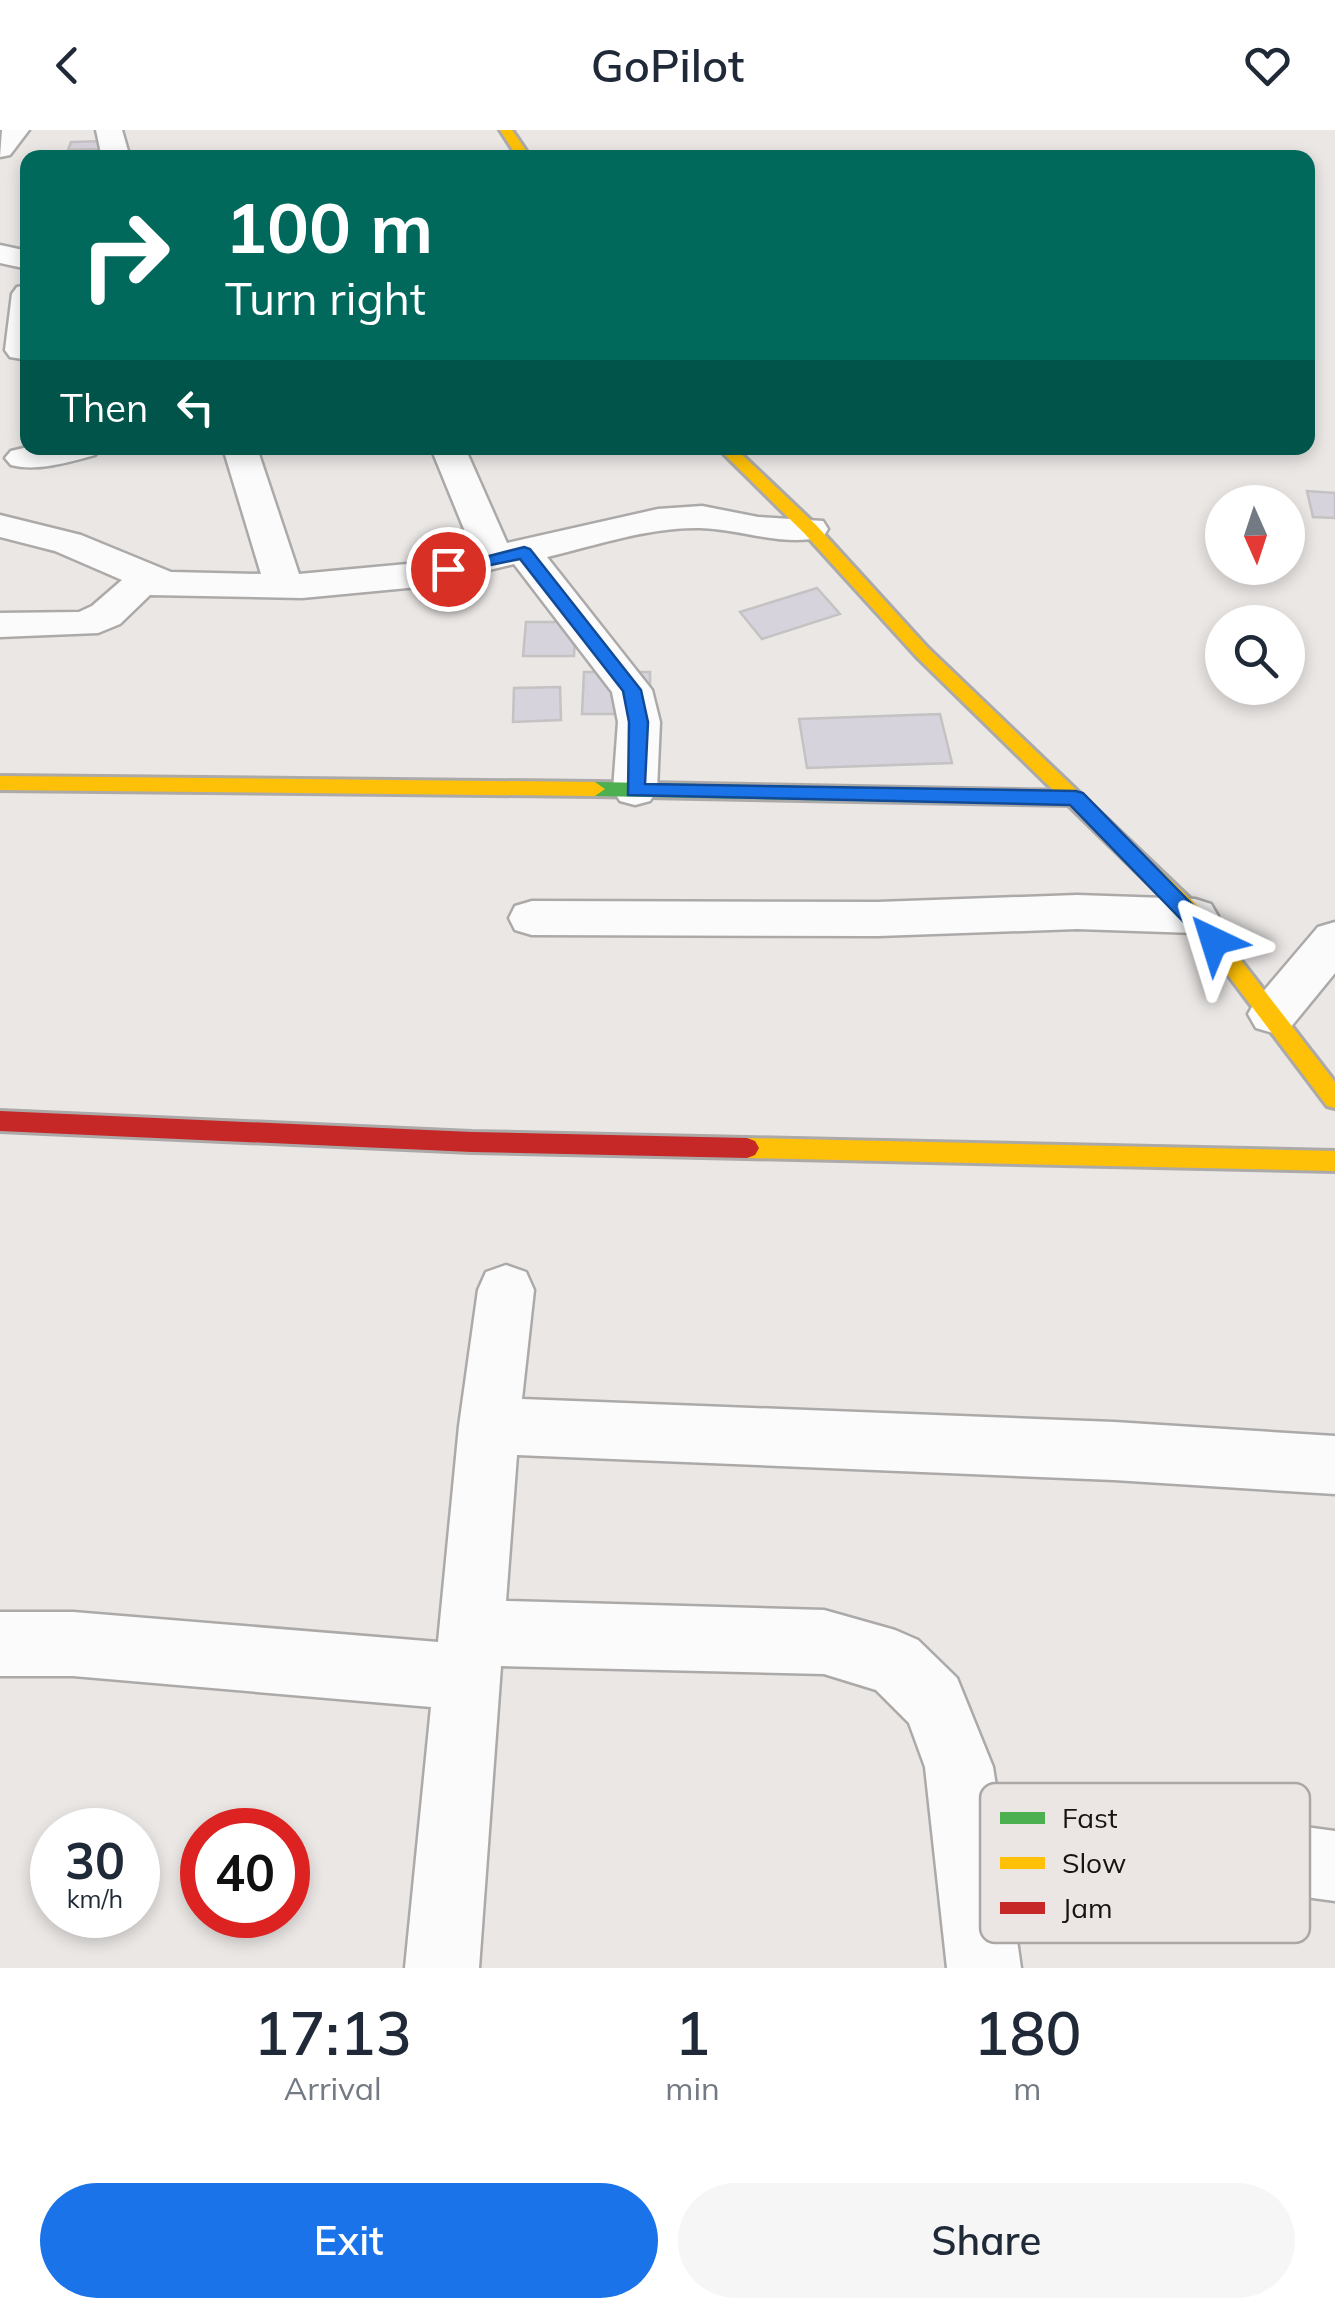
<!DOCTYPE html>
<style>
body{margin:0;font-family:Mulish,sans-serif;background:#f6f6f7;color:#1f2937;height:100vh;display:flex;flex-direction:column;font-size:38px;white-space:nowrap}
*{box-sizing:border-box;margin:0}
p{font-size:32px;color:#747a83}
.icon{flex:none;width:55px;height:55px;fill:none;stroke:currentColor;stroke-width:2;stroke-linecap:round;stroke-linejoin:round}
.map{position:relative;height:1838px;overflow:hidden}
.sheet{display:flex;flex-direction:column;background:#fff;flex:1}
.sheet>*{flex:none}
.hud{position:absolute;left:20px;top:20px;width:1295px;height:305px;border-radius:20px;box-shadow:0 5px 15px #0003;background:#00695c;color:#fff;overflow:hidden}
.needle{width:65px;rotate:177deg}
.buttons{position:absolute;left:1205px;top:355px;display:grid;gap:20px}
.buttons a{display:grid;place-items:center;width:100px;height:100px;border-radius:50%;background:#fff;box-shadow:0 5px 15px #0003;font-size:50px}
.speed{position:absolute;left:30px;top:1678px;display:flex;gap:20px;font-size:50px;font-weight:700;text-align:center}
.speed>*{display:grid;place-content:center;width:130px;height:130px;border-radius:50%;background:#fff;box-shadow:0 5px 15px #0003;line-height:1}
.speed small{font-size:25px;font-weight:400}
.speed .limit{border:15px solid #d22;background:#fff;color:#111}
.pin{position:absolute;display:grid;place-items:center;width:85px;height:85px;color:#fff;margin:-42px;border:5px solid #fff;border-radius:50%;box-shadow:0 2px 10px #0007}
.me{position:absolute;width:110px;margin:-55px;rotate:319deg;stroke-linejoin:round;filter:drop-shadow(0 0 8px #0008)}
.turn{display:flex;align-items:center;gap:35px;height:210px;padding:0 40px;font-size:45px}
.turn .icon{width:130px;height:130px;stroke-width:2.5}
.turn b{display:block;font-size:70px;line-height:85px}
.then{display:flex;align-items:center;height:95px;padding:0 40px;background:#0003;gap:20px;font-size:38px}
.eta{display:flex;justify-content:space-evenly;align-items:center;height:170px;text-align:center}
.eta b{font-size:60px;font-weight:600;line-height:70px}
.cta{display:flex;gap:20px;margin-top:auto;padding:20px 40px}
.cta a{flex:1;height:115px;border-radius:60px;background:#1a73e8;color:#fff;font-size:40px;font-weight:600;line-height:115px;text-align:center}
.cta a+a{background:#f6f6f7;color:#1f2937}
header{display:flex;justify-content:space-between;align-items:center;height:130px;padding:0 40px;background:#fff;font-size:45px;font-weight:600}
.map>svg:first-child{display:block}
</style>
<header><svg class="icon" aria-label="back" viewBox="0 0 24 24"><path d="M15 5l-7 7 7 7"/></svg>GoPilot<svg class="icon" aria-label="heart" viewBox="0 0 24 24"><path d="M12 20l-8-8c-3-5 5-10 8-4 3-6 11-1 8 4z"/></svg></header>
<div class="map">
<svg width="1335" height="1838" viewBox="0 0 1335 1838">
<rect width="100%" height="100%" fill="#eae7e5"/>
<g fill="#d6d3dc" stroke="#c4c2c2" stroke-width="2.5">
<polygon points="106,11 103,19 68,20 71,12"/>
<polygon points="1307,361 1335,363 1335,388 1313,387"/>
<polygon points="817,458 840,484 762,509 740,482"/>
<polygon points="526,492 576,492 574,526 523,526"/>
<polygon points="584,542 650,542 650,584 582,584"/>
<polygon points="560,557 561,590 513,592 514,558"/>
<polygon points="940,584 952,633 807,638 799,589"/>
</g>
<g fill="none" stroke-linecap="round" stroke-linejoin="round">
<g stroke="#acaaa9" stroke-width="5">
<g id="street">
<polygon points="2,0 29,0 10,25 0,27"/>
<polygon points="96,0 122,0 130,28 102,28"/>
<polygon points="0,115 28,121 28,139 0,133"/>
<polygon points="28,155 28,230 10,227 5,220 12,164 17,157"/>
<path d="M28,317v1h72l-5,7c-25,7 -59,17 -84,10l-6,-7 6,-7z"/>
<path d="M223,318h34l42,126 119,-11 55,-12 -42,-103h34l42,95 151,-34 44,-3 56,11 65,4 5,8 -5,8c-43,10 -81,-8 -123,-9 -51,-1 -103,17 -153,29l105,133 8,32 -3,68 -7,11 -15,4 -15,-4 -7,-11 5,-68 -6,-30 -98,-128 -96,23 -116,11 -152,-3 -30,29 -22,9 -98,4v-24l79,-1 13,-6 30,-26 -67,-29 -55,-14v-22l81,20 90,37 90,2z"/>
<polygon points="1077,765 1195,769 1211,774 1218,786 1211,798 1195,803 1077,799 878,806 532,805 515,800 509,788 515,776 532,771 878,772"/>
<polygon points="1335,792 1335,843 1290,898 1273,903 1256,898 1248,884 1256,870 1318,797"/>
<polygon points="506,1135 526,1142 534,1160 522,1269 1114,1292 1335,1306 1335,1364 1114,1350 517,1325 506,1471 824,1480 895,1500 918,1510 957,1548 993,1637 996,1656 1335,1701 1335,1771 1005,1727 1021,1838 947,1838 925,1637 909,1593 876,1560 824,1544 501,1536 479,1838 405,1838 431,1577 73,1546 0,1546 0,1482 73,1482 438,1512 459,1296 478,1160 486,1142"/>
</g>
</g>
<g stroke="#acaaa9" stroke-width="6">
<polygon id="fast" points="595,652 1075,661 1085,668 1075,675 595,666 585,659"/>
</g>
<g stroke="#acaaa9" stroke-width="6">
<g id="slow">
<polygon points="500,0 512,0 531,28 518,28"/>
<polygon points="718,318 735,318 816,395 928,518 1202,780 1335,952 1335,978 1327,976 1188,792 916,526 804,403"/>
<polygon points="0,646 595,652 605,659 595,666 0,660"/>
<polygon points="747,1008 1335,1021 1335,1041 747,1028 739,1025 735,1018 739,1011"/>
</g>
</g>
<g stroke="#acaaa9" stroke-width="6">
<polygon id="jam" points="0,981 472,1002 747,1008 755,1011 759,1018 755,1025 747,1028 472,1022 0,1001"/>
</g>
<use href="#street" fill="#fcfbfb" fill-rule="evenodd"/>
<use href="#fast" fill="#4caf50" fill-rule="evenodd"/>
<use href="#slow" fill="#ffc107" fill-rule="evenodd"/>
<use href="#jam" fill="#c62828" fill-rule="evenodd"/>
</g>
<polygon fill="#1a73e8" stroke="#114b97" stroke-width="2.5" points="524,417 530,419 641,560 648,592 645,654 1076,661 1083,663 1222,805 1225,811 1222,816 1207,816 1070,675 628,665 629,592 623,561 520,429 448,444 439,439"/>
<rect x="980" y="1653" width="330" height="160" rx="15" fill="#ebe6e4" stroke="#aba7a6" stroke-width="2.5"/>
<rect x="1000" y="1682" width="45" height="12" fill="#4caf50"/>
<rect x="1000" y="1727" width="45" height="12" fill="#ffc107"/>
<rect x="1000" y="1772" width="45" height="12" fill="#c62828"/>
<g font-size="28" fill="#171514">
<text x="1062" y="1698">Fast</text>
<text x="1062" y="1743">Slow</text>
<text x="1062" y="1788">Jam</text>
</g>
</svg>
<div class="buttons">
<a><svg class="needle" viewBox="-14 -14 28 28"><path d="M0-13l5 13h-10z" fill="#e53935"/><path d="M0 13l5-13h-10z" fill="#747a83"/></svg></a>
<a><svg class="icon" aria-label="search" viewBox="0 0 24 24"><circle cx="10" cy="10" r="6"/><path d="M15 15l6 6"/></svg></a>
</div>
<div class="speed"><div>30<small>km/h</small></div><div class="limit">40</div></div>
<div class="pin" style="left:448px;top:439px;background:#d93025"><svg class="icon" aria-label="arrive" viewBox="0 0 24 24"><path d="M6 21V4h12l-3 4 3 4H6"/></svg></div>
<svg class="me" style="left:1214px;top:811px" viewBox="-20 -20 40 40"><path d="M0-17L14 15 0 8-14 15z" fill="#1a73e8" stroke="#fff" stroke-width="4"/></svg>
<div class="hud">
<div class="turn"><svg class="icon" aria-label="right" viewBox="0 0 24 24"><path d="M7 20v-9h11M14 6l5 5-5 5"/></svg><div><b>100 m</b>Turn right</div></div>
<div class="then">Then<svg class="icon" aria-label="left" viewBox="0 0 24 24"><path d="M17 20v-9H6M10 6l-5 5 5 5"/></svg></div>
</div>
</div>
<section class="sheet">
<div class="eta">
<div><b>17:13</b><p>Arrival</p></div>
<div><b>1</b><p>min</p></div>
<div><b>180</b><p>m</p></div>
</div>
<div class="cta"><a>Exit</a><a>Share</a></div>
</section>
